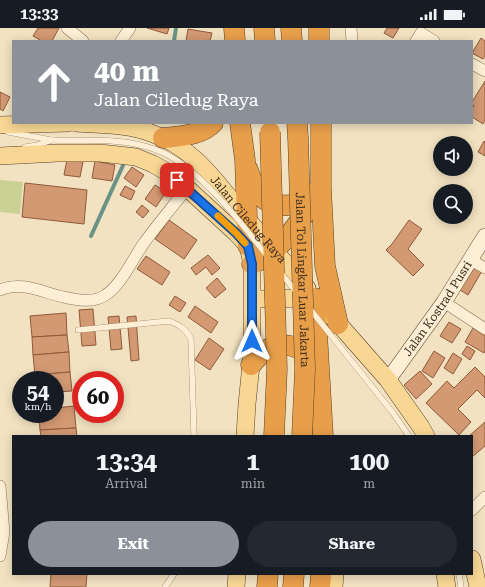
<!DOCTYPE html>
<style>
body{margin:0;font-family:"Roboto Serif",serif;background:#242831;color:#f1f3f6;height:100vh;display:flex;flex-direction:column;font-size:15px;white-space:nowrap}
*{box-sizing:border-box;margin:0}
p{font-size:13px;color:#9ea1a6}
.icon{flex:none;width:22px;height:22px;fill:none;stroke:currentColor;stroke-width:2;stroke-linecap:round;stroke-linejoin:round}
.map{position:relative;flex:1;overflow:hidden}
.side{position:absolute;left:12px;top:407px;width:461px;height:140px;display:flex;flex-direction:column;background:#171b24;border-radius:0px;box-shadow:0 2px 10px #0003}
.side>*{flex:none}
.top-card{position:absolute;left:12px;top:12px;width:461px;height:84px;border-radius:0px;box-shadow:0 2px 10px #0003;background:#8c9099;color:#fff;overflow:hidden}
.buttons{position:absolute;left:433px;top:108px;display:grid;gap:8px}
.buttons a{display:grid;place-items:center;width:40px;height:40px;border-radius:50%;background:#171b24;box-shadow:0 2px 10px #0003;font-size:20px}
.speed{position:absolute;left:12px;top:343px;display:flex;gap:8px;font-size:20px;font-weight:700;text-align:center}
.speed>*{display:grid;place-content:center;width:52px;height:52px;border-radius:50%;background:#171b24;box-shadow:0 2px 10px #0003;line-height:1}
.speed small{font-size:10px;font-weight:400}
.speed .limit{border:6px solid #d22;background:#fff;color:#111}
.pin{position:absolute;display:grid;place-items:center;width:34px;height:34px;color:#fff;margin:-17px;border-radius:8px;box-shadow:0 2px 6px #0006}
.me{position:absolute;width:44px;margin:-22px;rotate:0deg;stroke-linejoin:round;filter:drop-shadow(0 0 3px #0008)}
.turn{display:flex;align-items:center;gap:14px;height:84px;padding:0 16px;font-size:18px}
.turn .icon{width:52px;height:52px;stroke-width:2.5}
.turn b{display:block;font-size:28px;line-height:34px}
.eta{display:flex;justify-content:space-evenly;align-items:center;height:68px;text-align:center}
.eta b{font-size:24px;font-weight:700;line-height:28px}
.button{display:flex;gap:8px;margin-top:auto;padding:8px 16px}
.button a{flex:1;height:46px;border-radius:24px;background:#8c9099;color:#fff;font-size:16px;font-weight:700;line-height:46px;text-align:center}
.button a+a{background:#242831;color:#f1f3f6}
.status{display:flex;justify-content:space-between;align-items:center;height:28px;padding:0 20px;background:#171b24;direction:ltr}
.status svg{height:11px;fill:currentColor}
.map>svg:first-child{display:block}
</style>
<div class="status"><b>13:33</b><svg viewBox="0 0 49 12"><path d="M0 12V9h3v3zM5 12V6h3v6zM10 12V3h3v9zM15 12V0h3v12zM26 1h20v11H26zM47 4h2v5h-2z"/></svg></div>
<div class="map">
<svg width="485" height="559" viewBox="0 0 485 559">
<rect width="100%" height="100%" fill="#f2e2c1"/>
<polygon fill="#cbd194" points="0,152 23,154 20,186 0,184"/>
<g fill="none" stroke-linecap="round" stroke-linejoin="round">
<g stroke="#6a9388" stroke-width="4">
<polyline points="174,13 176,0"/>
<polyline points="91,208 125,133"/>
</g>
</g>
<g fill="#d39973" stroke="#8e5a3a">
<polygon points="38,0 59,0 52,13 42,13 33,8"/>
<polygon points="147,0 169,0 167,6"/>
<polygon points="387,0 399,0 393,10 384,5"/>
<polygon points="188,1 212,5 210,13 186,13"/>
<polygon points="481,10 485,13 485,28 483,31 472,25"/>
<polygon points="485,53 485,92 483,96 472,89 472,81 474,78 472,76 472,74"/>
<polygon points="0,64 10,69 3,83 0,81"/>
<polygon points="484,113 485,114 485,128 478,124"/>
<polygon points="67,131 83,134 80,149 64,147"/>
<polygon points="95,133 115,137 112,153 92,150"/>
<polygon points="132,139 144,147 136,159 124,150"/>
<polygon points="25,155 87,162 84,196 22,189"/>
<polygon points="155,157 166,164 156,179 145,171"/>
<polygon points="125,158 135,163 131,172 120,167"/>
<polygon points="142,177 149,183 143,190 136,184"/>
<polygon points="169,192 197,212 184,231 155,211"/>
<polygon points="409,192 422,201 408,221 424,237 413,248 386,222 392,216"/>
<polygon points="208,227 220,240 212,247 206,239 196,247 191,240"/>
<polygon points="146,228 170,244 162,257 137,241"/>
<polygon points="471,236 482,243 468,267 457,260"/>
<polygon points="217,250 226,261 215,270 206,260"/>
<polygon points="175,268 186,275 180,284 169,277"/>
<polygon points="195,278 218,294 211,305 188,289"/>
<polygon points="93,281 96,317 82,318 79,282"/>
<polygon points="66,285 67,307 32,309 30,288"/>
<polygon points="119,288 122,321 111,322 108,289"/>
<polygon points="136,288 139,332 131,333 127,289"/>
<polygon points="449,294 461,301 452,315 440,308"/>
<polygon points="473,300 485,308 485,323 484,325 465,314"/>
<polygon points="67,307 69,324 33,327 32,309"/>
<polygon points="209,310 224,321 210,342 195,332"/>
<polygon points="467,318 475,323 470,332 462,326"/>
<polygon points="434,323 445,330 433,350 422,343"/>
<polygon points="69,324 70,344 35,347 33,327"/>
<polygon points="453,325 462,331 453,346 444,340"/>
<polygon points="475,339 485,349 485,370 477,362 458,381 471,394 459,407 426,375 447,353 454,360"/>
<polygon points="420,343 432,356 416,371 404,357"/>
<polygon points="70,344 72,363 55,364 55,352 36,352 35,347"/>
<polygon points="74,378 76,400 40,402 39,386 55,386 55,380"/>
<polygon points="485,394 485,418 472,429 472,408 469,408"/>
<polygon points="76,400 77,408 41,408 40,402"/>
<polygon points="51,546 87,546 86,559 50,559"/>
</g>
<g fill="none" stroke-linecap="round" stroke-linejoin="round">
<g stroke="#8d7257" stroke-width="6">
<g id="lane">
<polyline points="8,104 51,112"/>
<polyline points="25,119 38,117 52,112"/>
<path d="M78,302l91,-9c11,4 17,8 22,18l3,97"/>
<polyline points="459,546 461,559"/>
<polyline points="165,559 174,546"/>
</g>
</g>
<g stroke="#8d7257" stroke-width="12">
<g id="street">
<polyline points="67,0 83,13"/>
<polyline points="351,0 352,13"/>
<polyline points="121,13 130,0"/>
<polyline points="416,13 421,5 434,13"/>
<polyline points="472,36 485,43"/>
<polyline points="471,232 485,240"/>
<path d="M0,262c20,-9 40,1 59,6 14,3 32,8 45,0 17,-10 28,-36 40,-53 14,-19 29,-37 43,-55"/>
<polyline points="444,274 485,301"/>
<polyline points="0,458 4,504 0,528"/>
<polyline points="472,482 485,469"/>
</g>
</g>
<g stroke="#6f533a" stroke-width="16">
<g id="secondary">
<path id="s1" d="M388,352l56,-78 41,-66"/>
</g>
</g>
<g stroke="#5a402b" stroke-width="18">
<g id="primary">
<path id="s2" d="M76,95c25,2 51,1 75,10 46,16 66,51 96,86 20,23 40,46 60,69"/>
<polyline points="0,97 68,95"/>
<polyline points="0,128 58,125 100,125 136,129 153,136 167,144 187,160 236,205 248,218 252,236 252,327 247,376 245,408"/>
<polyline points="261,271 315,270"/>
<polyline points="330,286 388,352 421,399 426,408"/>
<polyline points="472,531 478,559"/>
<polyline points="445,546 447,559"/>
<polyline points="236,559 237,546"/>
<polyline points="334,559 335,546"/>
</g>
</g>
<g stroke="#5a402b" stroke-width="21">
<g id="highway">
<polyline points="234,0 235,13"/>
<polyline points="264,0 265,13"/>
<polyline points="291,0 292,13"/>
<polyline points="319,0 319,13"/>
<polyline points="240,95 245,132 248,218"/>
<polyline points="297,95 298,109"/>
<polyline points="321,95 321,160 325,238 338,296"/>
<path d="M163,110c17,-2 38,-2 50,-15"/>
<path d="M248,142c3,9 6,18 12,25 14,16 41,12 53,-2"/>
<path d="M252,236c25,-11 41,-32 55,-54"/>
<polyline points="315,270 323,408"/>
<path d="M251,337c4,-5 8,-10 14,-14 17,-12 40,-5 49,13"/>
<polyline points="267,559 268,546"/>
<polyline points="293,559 294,546"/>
<polyline points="320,559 321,546"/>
</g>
</g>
<use href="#lane" stroke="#fcefd5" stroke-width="5.5"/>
<use href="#street" stroke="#fcefd5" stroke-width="11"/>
<use href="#secondary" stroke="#fcefd5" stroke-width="15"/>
<use href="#primary" stroke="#f8d795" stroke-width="17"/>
<use href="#highway" stroke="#e89f4a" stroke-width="20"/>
<g stroke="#8d7257" stroke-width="6" stroke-linecap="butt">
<g id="lane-bridge">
<path d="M52,112c27,1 61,-2 88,5 8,2 18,5 26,9 38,20 75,69 102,103"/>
<polyline points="280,244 297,265"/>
<polyline points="310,281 393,385 409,408"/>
</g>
</g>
<g stroke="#5a402b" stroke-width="21" stroke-linecap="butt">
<g id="highway-bridge">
<polyline points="270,104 277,341 274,408"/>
<path id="s3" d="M298,109l7,232 -3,67"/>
</g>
</g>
<use href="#lane-bridge" stroke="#fcefd5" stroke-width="5.5"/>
<use href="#highway-bridge" stroke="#e89f4a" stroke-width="20"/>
</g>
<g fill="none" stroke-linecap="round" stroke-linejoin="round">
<g stroke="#114b97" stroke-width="10">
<polyline id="route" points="177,152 236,205 248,218 252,236 252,313"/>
</g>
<use href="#route" stroke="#1a73e8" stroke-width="7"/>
<polyline stroke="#f59e0b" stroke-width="7" points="218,188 236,205 245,215"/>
</g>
<g text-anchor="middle" stroke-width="3" stroke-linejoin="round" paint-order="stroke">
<g font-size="12" fill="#3b2b1c" stroke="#f8ecd1">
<text dy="4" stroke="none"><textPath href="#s2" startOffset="208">Jalan Ciledug Raya</textPath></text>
<text dy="4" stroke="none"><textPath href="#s3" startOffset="143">Jalan Tol Lingkar Luar Jakarta</textPath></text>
<text dy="4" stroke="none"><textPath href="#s1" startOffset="87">Jalan Kostrad Pusri</textPath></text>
</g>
</g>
</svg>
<div class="buttons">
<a><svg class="icon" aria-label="sound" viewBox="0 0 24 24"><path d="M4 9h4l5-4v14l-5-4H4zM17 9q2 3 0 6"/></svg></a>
<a><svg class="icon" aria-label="search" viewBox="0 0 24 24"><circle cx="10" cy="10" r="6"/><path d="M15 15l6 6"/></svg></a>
</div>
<div class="speed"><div>54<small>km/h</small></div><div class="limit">60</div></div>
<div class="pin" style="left:177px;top:152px;background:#d93025"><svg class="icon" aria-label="arrive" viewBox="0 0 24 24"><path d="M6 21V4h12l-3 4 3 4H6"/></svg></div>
<svg class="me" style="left:252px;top:313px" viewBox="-20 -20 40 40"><path d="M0-17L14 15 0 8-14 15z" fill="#1a73e8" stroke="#fff" stroke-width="4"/></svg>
<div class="top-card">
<div class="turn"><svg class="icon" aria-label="ahead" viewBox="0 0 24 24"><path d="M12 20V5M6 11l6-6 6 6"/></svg><div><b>40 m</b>Jalan Ciledug Raya</div></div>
</div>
<section class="side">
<div class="eta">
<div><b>13:34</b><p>Arrival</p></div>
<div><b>1</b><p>min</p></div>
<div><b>100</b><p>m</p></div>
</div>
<div class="button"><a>Exit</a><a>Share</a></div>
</section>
</div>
